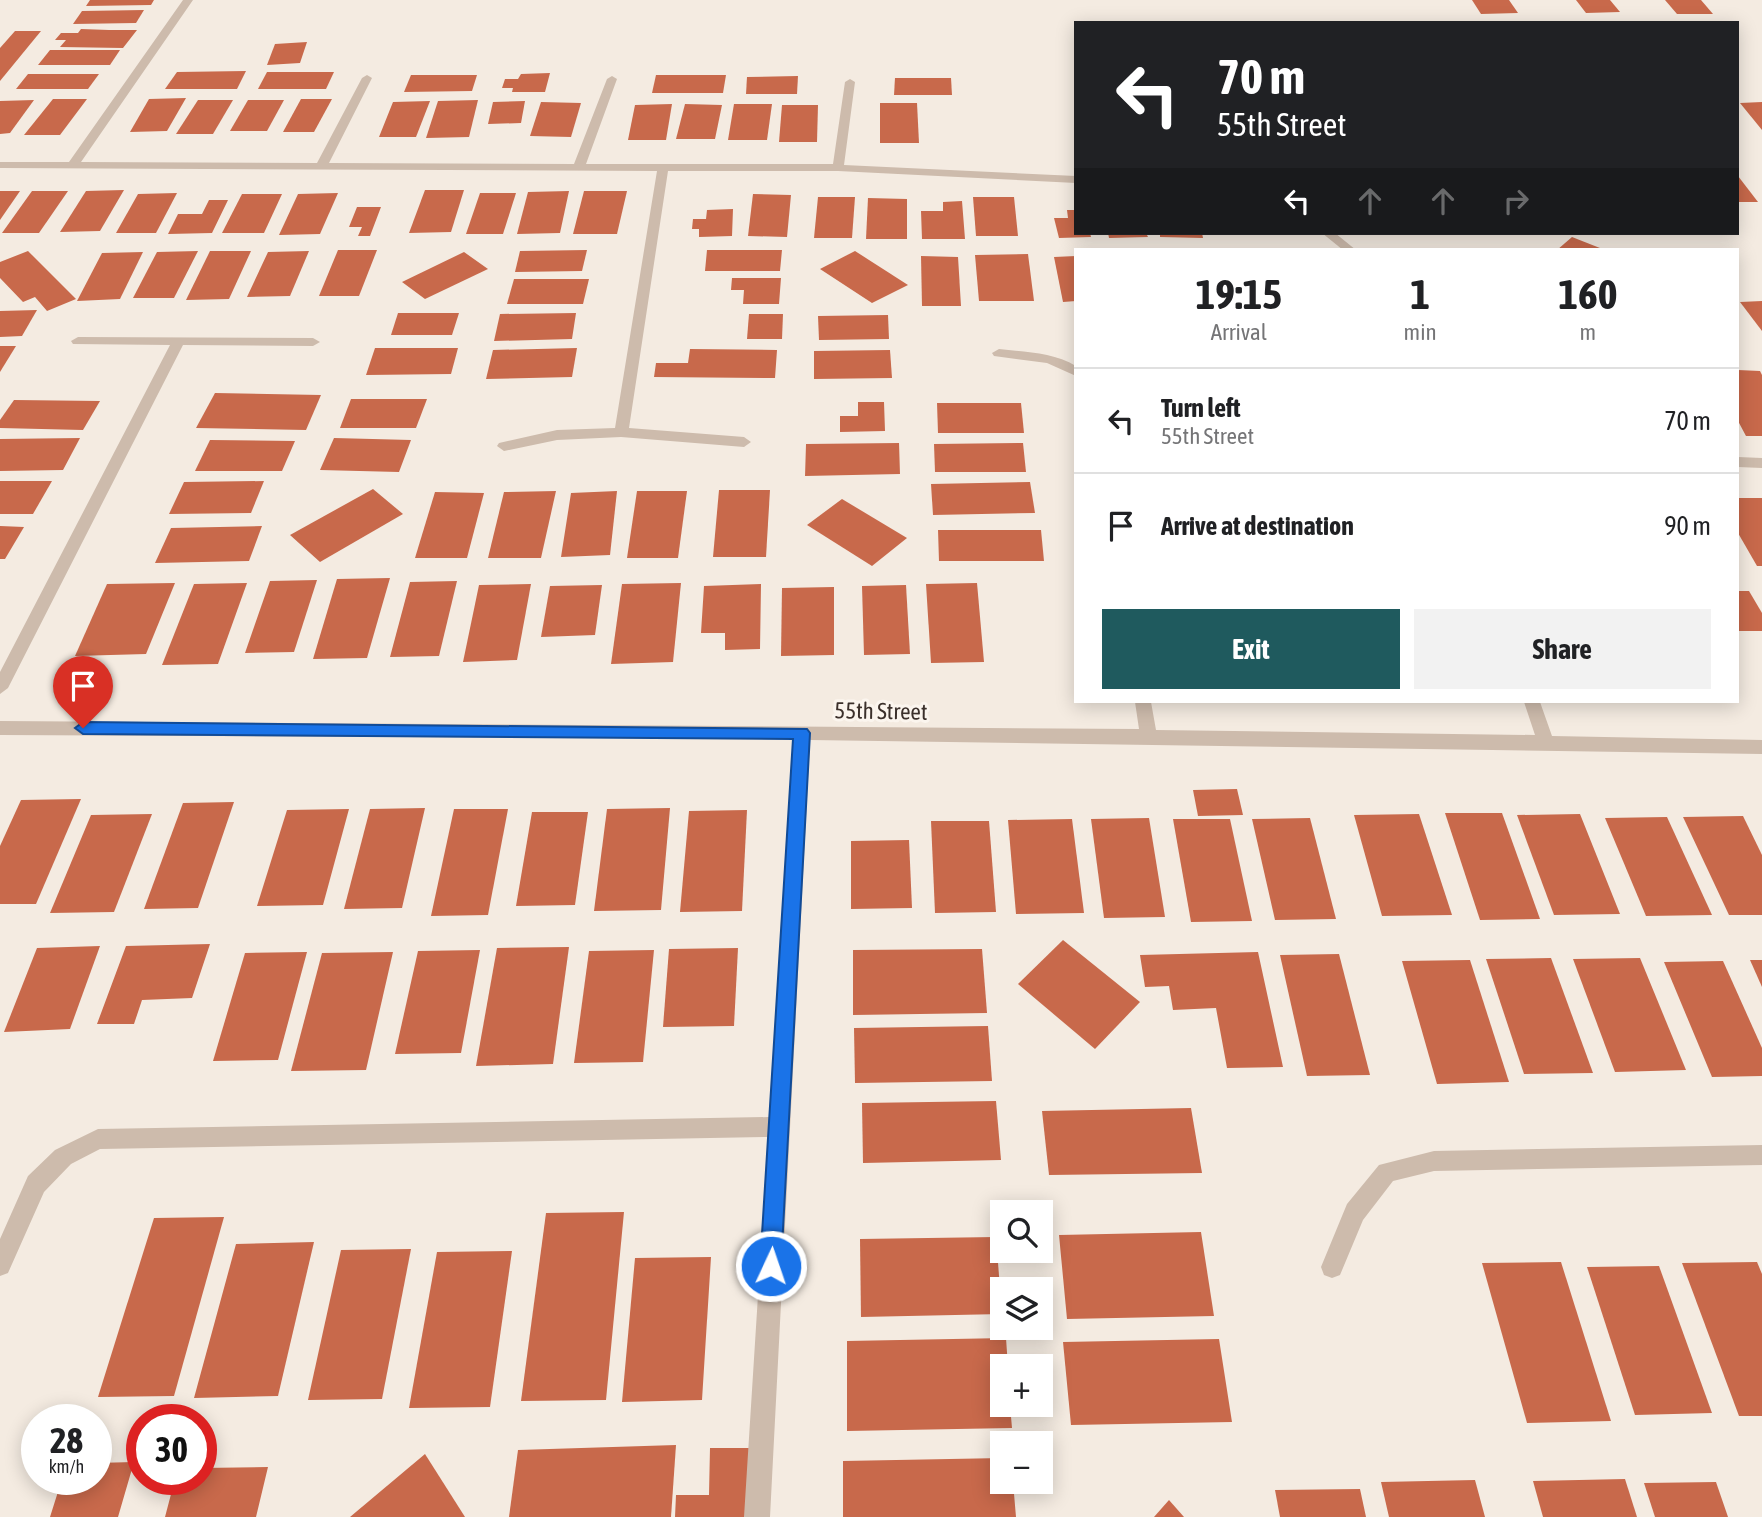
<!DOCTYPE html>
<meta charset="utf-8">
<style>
body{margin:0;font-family:"Asap Condensed",sans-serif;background:#f2f2f2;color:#202124;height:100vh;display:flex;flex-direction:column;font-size:26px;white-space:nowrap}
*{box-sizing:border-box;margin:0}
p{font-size:23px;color:#757577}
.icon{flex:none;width:38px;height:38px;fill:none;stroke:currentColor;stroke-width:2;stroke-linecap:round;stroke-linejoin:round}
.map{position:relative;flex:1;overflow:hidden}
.side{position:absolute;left:1074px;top:248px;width:665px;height:455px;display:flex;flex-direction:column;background:#fff;border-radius:0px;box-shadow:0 4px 18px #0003}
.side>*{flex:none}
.top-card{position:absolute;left:1074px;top:21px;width:665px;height:214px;border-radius:0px;box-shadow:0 4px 18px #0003;background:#202124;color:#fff;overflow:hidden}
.fabs{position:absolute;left:990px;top:1200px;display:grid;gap:14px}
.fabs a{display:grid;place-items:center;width:63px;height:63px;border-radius:0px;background:#fff;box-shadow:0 4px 18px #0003;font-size:35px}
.speed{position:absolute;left:21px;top:1404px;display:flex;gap:14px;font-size:35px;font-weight:700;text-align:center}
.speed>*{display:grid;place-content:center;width:91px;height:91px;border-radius:50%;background:#fff;box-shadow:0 4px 18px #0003;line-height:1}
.speed small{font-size:18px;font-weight:400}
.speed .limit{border:10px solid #d22;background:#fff;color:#111}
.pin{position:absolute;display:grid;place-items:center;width:60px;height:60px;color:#fff;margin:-72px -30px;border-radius:50% 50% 50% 0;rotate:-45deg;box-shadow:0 0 7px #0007}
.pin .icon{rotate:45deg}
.me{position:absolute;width:77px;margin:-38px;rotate:3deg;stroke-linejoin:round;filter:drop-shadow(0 0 5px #0008)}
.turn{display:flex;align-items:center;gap:24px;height:147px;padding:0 28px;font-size:32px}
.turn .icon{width:91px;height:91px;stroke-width:2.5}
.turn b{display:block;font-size:49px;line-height:60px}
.lanes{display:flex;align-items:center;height:66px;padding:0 28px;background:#0003;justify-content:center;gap:35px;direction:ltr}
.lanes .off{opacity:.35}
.eta{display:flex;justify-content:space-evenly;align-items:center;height:119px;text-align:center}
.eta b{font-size:42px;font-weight:700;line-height:49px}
.primary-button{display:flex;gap:14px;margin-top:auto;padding:14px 28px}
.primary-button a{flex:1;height:80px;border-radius:0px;background:#1f5a5e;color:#fff;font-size:28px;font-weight:700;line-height:80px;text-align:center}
.primary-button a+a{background:#f2f2f2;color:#202124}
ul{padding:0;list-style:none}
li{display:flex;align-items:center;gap:21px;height:105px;padding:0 28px;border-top:2px solid #e0e0e0}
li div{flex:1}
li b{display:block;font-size:26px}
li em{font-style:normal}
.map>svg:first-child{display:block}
</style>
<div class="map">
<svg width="1762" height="1517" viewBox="0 0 1762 1517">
<rect width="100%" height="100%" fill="#f4ebe1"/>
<g fill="#c8694b">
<polygon points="90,0 154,0 151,5 86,6"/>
<polygon points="1472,0 1509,0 1518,13 1481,14"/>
<polygon points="1576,0 1610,0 1620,12 1586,13"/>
<polygon points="1665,0 1701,0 1713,14 1677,14"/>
<polygon points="144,10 136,23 73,24 82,11"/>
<polygon points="81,29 109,30 137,30 123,48 60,47 66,40 55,40 61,33 78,33"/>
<polygon points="15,31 41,31 0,81 0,48"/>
<polygon points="307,42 300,63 267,65 275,44"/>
<polygon points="50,50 120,50 110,65 38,65"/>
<polygon points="246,71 237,89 165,89 177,72"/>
<polygon points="267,72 334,72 326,89 258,89"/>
<polygon points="550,73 545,92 512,92 513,88 502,88 505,79 518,79 521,74"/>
<polygon points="28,74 99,74 88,89 16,89"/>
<polygon points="411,75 477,75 472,91 404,92"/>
<polygon points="656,75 726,75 723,93 652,93"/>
<polygon points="798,76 797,94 746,94 747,77"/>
<polygon points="895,78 951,78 952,95 894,95"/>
<polygon points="186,98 167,131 130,132 149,99"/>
<polygon points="53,99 87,99 60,135 24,135"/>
<polygon points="301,99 332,99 314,132 283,132"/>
<polygon points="34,100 10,133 0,134 0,101"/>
<polygon points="198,100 233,100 213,134 176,134"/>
<polygon points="248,100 284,100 267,131 230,131"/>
<polygon points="478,100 469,137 426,138 438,101"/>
<polygon points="430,101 416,137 379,137 393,102"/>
<polygon points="525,101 521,123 488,124 493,102"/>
<polygon points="541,102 581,103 571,137 530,136"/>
<polygon points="1762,102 1762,130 1740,103"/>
<polygon points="880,103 917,103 919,143 880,143"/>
<polygon points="672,104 666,140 628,140 635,105"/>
<polygon points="685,104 722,105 715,139 676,139"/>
<polygon points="734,104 772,104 767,140 728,140"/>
<polygon points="782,105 818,105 817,142 779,142"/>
<polygon points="1738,176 1758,202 1738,202"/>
<polygon points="124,190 100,231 60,232 86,191"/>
<polygon points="425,190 464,190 451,232 409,233"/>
<polygon points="0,191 20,191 0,220"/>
<polygon points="32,191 68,191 39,233 2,233"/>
<polygon points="569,191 560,233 517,234 528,192"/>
<polygon points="584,191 627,191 617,234 573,234"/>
<polygon points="177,193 156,233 116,233 138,194"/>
<polygon points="338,193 320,234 279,235 298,194"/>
<polygon points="480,193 516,193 503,234 466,234"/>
<polygon points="242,194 282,194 264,233 222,233"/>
<polygon points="753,194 791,195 787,237 748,236"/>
<polygon points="818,197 855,197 852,238 814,238"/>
<polygon points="973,197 1014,197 1018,236 976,236"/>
<polygon points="868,198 907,199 907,239 866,239"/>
<polygon points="209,200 228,200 212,233 168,234 178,214 202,214"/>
<polygon points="962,201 965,239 922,239 921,211 943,211 943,202"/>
<polygon points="357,207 381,207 370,236 358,236 362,227 349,227"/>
<polygon points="733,209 732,236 699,237 699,229 692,229 693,219 706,219 707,210"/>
<polygon points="1067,210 1076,210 1076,233 1090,233 1091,237 1059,238 1054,218 1068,218"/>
<polygon points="1108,233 1146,233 1148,237 1109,238"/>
<polygon points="1160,233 1202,233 1203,238 1160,237"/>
<polygon points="1572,237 1605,250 1557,250"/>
<polygon points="338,250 377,250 359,296 319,296"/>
<polygon points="587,250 582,271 515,272 520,251"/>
<polygon points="707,250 782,250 780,271 705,271"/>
<polygon points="28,251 76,299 47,311 35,297 23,302 0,278 0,262"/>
<polygon points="198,251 174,298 133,298 157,252"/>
<polygon points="210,251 251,251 229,299 186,300"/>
<polygon points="309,251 290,296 247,297 268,252"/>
<polygon points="855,251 908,285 872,303 820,269"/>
<polygon points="143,252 120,299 77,301 102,253"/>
<polygon points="464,252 488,269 425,299 402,282"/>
<polygon points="1028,254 1034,301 979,301 975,255"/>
<polygon points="921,256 958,257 961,306 922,306"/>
<polygon points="1076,256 1076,301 1063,302 1054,257"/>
<polygon points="732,278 781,278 779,304 743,304 744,290 731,290"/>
<polygon points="514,279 589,279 583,304 507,304"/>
<polygon points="1762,301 1762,331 1740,302"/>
<polygon points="37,310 22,336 0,337 0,311"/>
<polygon points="398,313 459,313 452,335 391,335"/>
<polygon points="576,313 572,339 494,341 500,314"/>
<polygon points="749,314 783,314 782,339 747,339"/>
<polygon points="888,315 889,339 819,340 818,316"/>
<polygon points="0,346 16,346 0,372"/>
<polygon points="375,348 458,348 451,374 366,375"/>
<polygon points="577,348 572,377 486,379 493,350"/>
<polygon points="690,349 777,350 775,378 654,377 656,363 688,363"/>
<polygon points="890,350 892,378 814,379 814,351"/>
<polygon points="1738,370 1760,371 1762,375 1762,436 1746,436 1738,421"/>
<polygon points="215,393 321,395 306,430 196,428"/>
<polygon points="351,399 427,399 416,428 340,428"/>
<polygon points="14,400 100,401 83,430 0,428 0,420"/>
<polygon points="858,402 884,402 885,431 840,432 840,416 858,416"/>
<polygon points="937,403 1021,403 1024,433 938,433"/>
<polygon points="80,438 63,470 0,471 0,439"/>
<polygon points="334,438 411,440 399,472 320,470"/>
<polygon points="210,440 295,441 282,471 195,471"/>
<polygon points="899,443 900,474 805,476 806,444"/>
<polygon points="1023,443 1026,472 935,472 934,444"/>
<polygon points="0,481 52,481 33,514 0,514"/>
<polygon points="264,481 251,513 169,514 184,482"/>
<polygon points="1030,482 1035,513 933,515 931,484"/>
<polygon points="373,489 403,514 320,562 290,535"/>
<polygon points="719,490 770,490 766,557 713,557"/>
<polygon points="556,491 541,558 488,558 504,492"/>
<polygon points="617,491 610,555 561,557 571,493"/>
<polygon points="637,491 687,491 678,558 627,558"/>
<polygon points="435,492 484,493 467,558 415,558"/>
<polygon points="1738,498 1762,498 1762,566 1757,566 1738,533"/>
<polygon points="842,499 907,538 872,566 807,525"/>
<polygon points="0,526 24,527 5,559 0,559"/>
<polygon points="262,526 249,561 155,563 171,528"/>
<polygon points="938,530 1041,530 1044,561 939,561"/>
<polygon points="390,578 367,658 313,659 337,579"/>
<polygon points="317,580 294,652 245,653 270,581"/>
<polygon points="457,581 439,656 390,657 410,582"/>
<polygon points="175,583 146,654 75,656 107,584"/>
<polygon points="247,583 218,664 162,665 194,584"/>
<polygon points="681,583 673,662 611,664 622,584"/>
<polygon points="977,583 984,662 931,663 926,584"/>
<polygon points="531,584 517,660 463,662 479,585"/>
<polygon points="761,584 760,649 725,650 725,633 701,633 704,586"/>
<polygon points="602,585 595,635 541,637 550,586"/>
<polygon points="906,585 910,654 864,655 862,586"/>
<polygon points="834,587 834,655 781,656 782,588"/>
<polygon points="1738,591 1749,591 1762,613 1762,631 1738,631"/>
<polygon points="1237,789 1243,815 1198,816 1193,790"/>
<polygon points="81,799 36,904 0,904 0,846 21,800"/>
<polygon points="234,802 198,908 144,909 183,803"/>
<polygon points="425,808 402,908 344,909 370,809"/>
<polygon points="670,808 661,910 594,911 607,809"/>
<polygon points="349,809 323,905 257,906 287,810"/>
<polygon points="454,809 508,809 488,915 431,916"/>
<polygon points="747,810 742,911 680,912 689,811"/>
<polygon points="532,812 588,812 575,905 516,906"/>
<polygon points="1445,813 1502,813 1540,919 1480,920"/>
<polygon points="152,814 114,912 50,913 91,815"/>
<polygon points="1419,814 1452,915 1382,916 1354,815"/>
<polygon points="1580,814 1620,914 1554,915 1517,815"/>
<polygon points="1743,816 1762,855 1762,915 1729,915 1683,817"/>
<polygon points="1667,817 1712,915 1646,916 1605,818"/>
<polygon points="1149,818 1165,917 1104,918 1091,819"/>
<polygon points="1310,818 1336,919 1275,920 1252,819"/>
<polygon points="1072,819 1084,913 1016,914 1008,820"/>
<polygon points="1173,819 1230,819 1252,921 1191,922"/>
<polygon points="931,821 989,821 996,912 935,913"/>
<polygon points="909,840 912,908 851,909 851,841"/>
<polygon points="1063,940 1140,1002 1095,1049 1018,984"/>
<polygon points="210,944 192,998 142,1000 134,1024 97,1024 126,946"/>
<polygon points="100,946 70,1029 4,1032 37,948"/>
<polygon points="569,947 553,1064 476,1066 497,948"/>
<polygon points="738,948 734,1026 663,1027 669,949"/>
<polygon points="982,949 987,1013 853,1015 853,950"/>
<polygon points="480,950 461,1053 395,1054 418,951"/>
<polygon points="654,950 643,1062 574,1063 589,951"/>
<polygon points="307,952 278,1060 213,1061 245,953"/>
<polygon points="393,952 366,1070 291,1071 322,953"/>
<polygon points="1258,952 1283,1067 1227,1068 1216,1008 1173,1010 1169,986 1145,987 1140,955"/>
<polygon points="1339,954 1370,1075 1307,1076 1280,955"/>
<polygon points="1551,958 1593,1073 1524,1074 1486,959"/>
<polygon points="1640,958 1686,1070 1615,1072 1573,959"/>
<polygon points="1470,960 1509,1082 1437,1084 1402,961"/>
<polygon points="1750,960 1762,960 1762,987"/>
<polygon points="1723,961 1762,1048 1762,1076 1712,1077 1664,962"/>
<polygon points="988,1026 992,1081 855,1083 854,1028"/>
<polygon points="996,1101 1001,1160 863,1163 862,1103"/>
<polygon points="1191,1108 1202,1173 1049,1175 1042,1111"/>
<polygon points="624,1212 606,1400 521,1401 546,1213"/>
<polygon points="224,1217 174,1396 98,1397 154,1218"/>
<polygon points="1201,1232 1214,1316 1067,1319 1059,1235"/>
<polygon points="996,1237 1002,1314 861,1317 860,1239"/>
<polygon points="314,1242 278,1396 194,1398 236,1244"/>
<polygon points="411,1249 382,1399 308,1400 341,1250"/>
<polygon points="512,1251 490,1407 409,1408 437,1252"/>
<polygon points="711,1257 702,1400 622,1402 635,1258"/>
<polygon points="1561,1262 1611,1421 1527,1423 1482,1263"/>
<polygon points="1757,1262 1762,1274 1762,1416 1739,1416 1682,1263"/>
<polygon points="1659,1266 1712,1413 1635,1415 1587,1267"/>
<polygon points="1006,1338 1008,1367 1003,1367 1003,1405 1010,1405 1012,1428 847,1431 847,1341"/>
<polygon points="1219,1339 1232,1422 1071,1425 1063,1342"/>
<polygon points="676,1445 671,1517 509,1517 518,1450"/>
<polygon points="710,1448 751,1448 750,1517 675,1517 676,1495 709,1495"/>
<polygon points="425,1454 465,1517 350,1517"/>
<polygon points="1003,1458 1003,1482 1013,1482 1016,1517 843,1517 843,1461"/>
<polygon points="134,1462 118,1517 50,1517 62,1479 96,1479 96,1463"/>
<polygon points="268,1467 256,1517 165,1517 175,1479 201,1479 201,1468"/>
<polygon points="1625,1479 1637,1517 1543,1517 1533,1481"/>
<polygon points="1475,1480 1485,1517 1389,1517 1381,1482"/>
<polygon points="1716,1482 1728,1517 1655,1517 1644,1483"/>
<polygon points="1360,1489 1366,1517 1280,1517 1275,1490"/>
<polygon points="1169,1500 1184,1517 1154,1517"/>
</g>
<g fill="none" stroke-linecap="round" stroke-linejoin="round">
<g fill="#cdbbac" fill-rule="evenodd">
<polygon points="183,0 193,0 81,162 317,163 362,78 367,75 372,78 329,163 574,164 607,79 612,76 617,79 586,164 833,164 845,82 850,79 855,82 844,165 1076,176 1076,183 838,171 668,171 629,428 744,437 751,442 744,447 621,437 557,440 504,451 497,446 499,443 557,430 615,428 657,171 0,168 0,162 69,162"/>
<polygon points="1322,233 1335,233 1356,250 1343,250"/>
<polygon points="78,337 313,338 320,342 313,346 183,345 8,688 0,694 0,672 170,345 73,344 71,341"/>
<path d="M999,349c26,3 54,3 77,17v10l-29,-13 -53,-7 -2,-3z"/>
<polygon points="1738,457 1762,458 1762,468 1738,467"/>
<polygon points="1135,702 1151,702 1156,730 1535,735 1524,702 1540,702 1552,736 1762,740 1762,754 810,740 770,1517 744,1517 768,1137 100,1149 71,1164 44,1192 8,1273 0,1276 0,1239 28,1176 55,1150 98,1129 769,1117 793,739 0,735 0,721 1139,729"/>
<polygon points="1762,1145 1762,1165 1434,1171 1393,1181 1363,1220 1340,1275 1332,1278 1324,1275 1321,1267 1347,1204 1379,1165 1434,1151"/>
</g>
</g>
<polygon fill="#1a73e8" stroke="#114b97" stroke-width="2" points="83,722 807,729 810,733 781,1266 778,1274 771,1277 763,1274 760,1266 793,739 83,734 75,728"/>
<g text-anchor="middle" stroke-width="6" stroke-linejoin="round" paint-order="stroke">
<g font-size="23" fill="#3b302b" stroke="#fbf5ee">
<text transform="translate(881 711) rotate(1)" y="8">55th Street</text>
</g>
</g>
</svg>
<div class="fabs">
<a><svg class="icon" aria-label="search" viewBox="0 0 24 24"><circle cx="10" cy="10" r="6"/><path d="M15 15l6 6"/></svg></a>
<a><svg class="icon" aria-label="layers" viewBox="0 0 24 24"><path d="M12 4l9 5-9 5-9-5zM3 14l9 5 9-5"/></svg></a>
<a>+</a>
<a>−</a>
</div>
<div class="speed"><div>28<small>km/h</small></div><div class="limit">30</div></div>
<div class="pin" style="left:83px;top:728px;background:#d93025"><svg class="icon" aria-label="arrive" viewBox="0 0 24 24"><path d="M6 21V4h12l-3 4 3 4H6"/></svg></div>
<svg class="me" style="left:771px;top:1266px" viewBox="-20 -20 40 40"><circle r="17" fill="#1a73e8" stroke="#fff" stroke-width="3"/><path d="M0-11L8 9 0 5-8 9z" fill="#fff"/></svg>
<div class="top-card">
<div class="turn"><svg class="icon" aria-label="left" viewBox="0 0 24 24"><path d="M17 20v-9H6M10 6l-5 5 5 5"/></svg><div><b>70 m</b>55th Street</div></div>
<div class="lanes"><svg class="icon" aria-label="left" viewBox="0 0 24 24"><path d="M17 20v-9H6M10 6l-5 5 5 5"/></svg><svg class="icon off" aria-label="ahead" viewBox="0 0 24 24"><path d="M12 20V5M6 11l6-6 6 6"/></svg><svg class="icon off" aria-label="ahead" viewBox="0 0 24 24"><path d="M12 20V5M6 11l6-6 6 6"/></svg><svg class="icon off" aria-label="right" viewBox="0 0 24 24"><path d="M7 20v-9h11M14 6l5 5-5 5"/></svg></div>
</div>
<section class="side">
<div class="eta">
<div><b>19:15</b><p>Arrival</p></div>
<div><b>1</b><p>min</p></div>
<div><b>160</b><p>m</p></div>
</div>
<ul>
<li><svg class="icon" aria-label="left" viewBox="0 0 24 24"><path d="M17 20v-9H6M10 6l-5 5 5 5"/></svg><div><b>Turn left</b><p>55th Street</p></div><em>70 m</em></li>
<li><svg class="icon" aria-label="arrive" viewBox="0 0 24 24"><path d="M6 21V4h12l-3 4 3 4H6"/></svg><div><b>Arrive at destination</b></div><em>90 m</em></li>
</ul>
<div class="primary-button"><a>Exit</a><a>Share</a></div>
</section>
</div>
